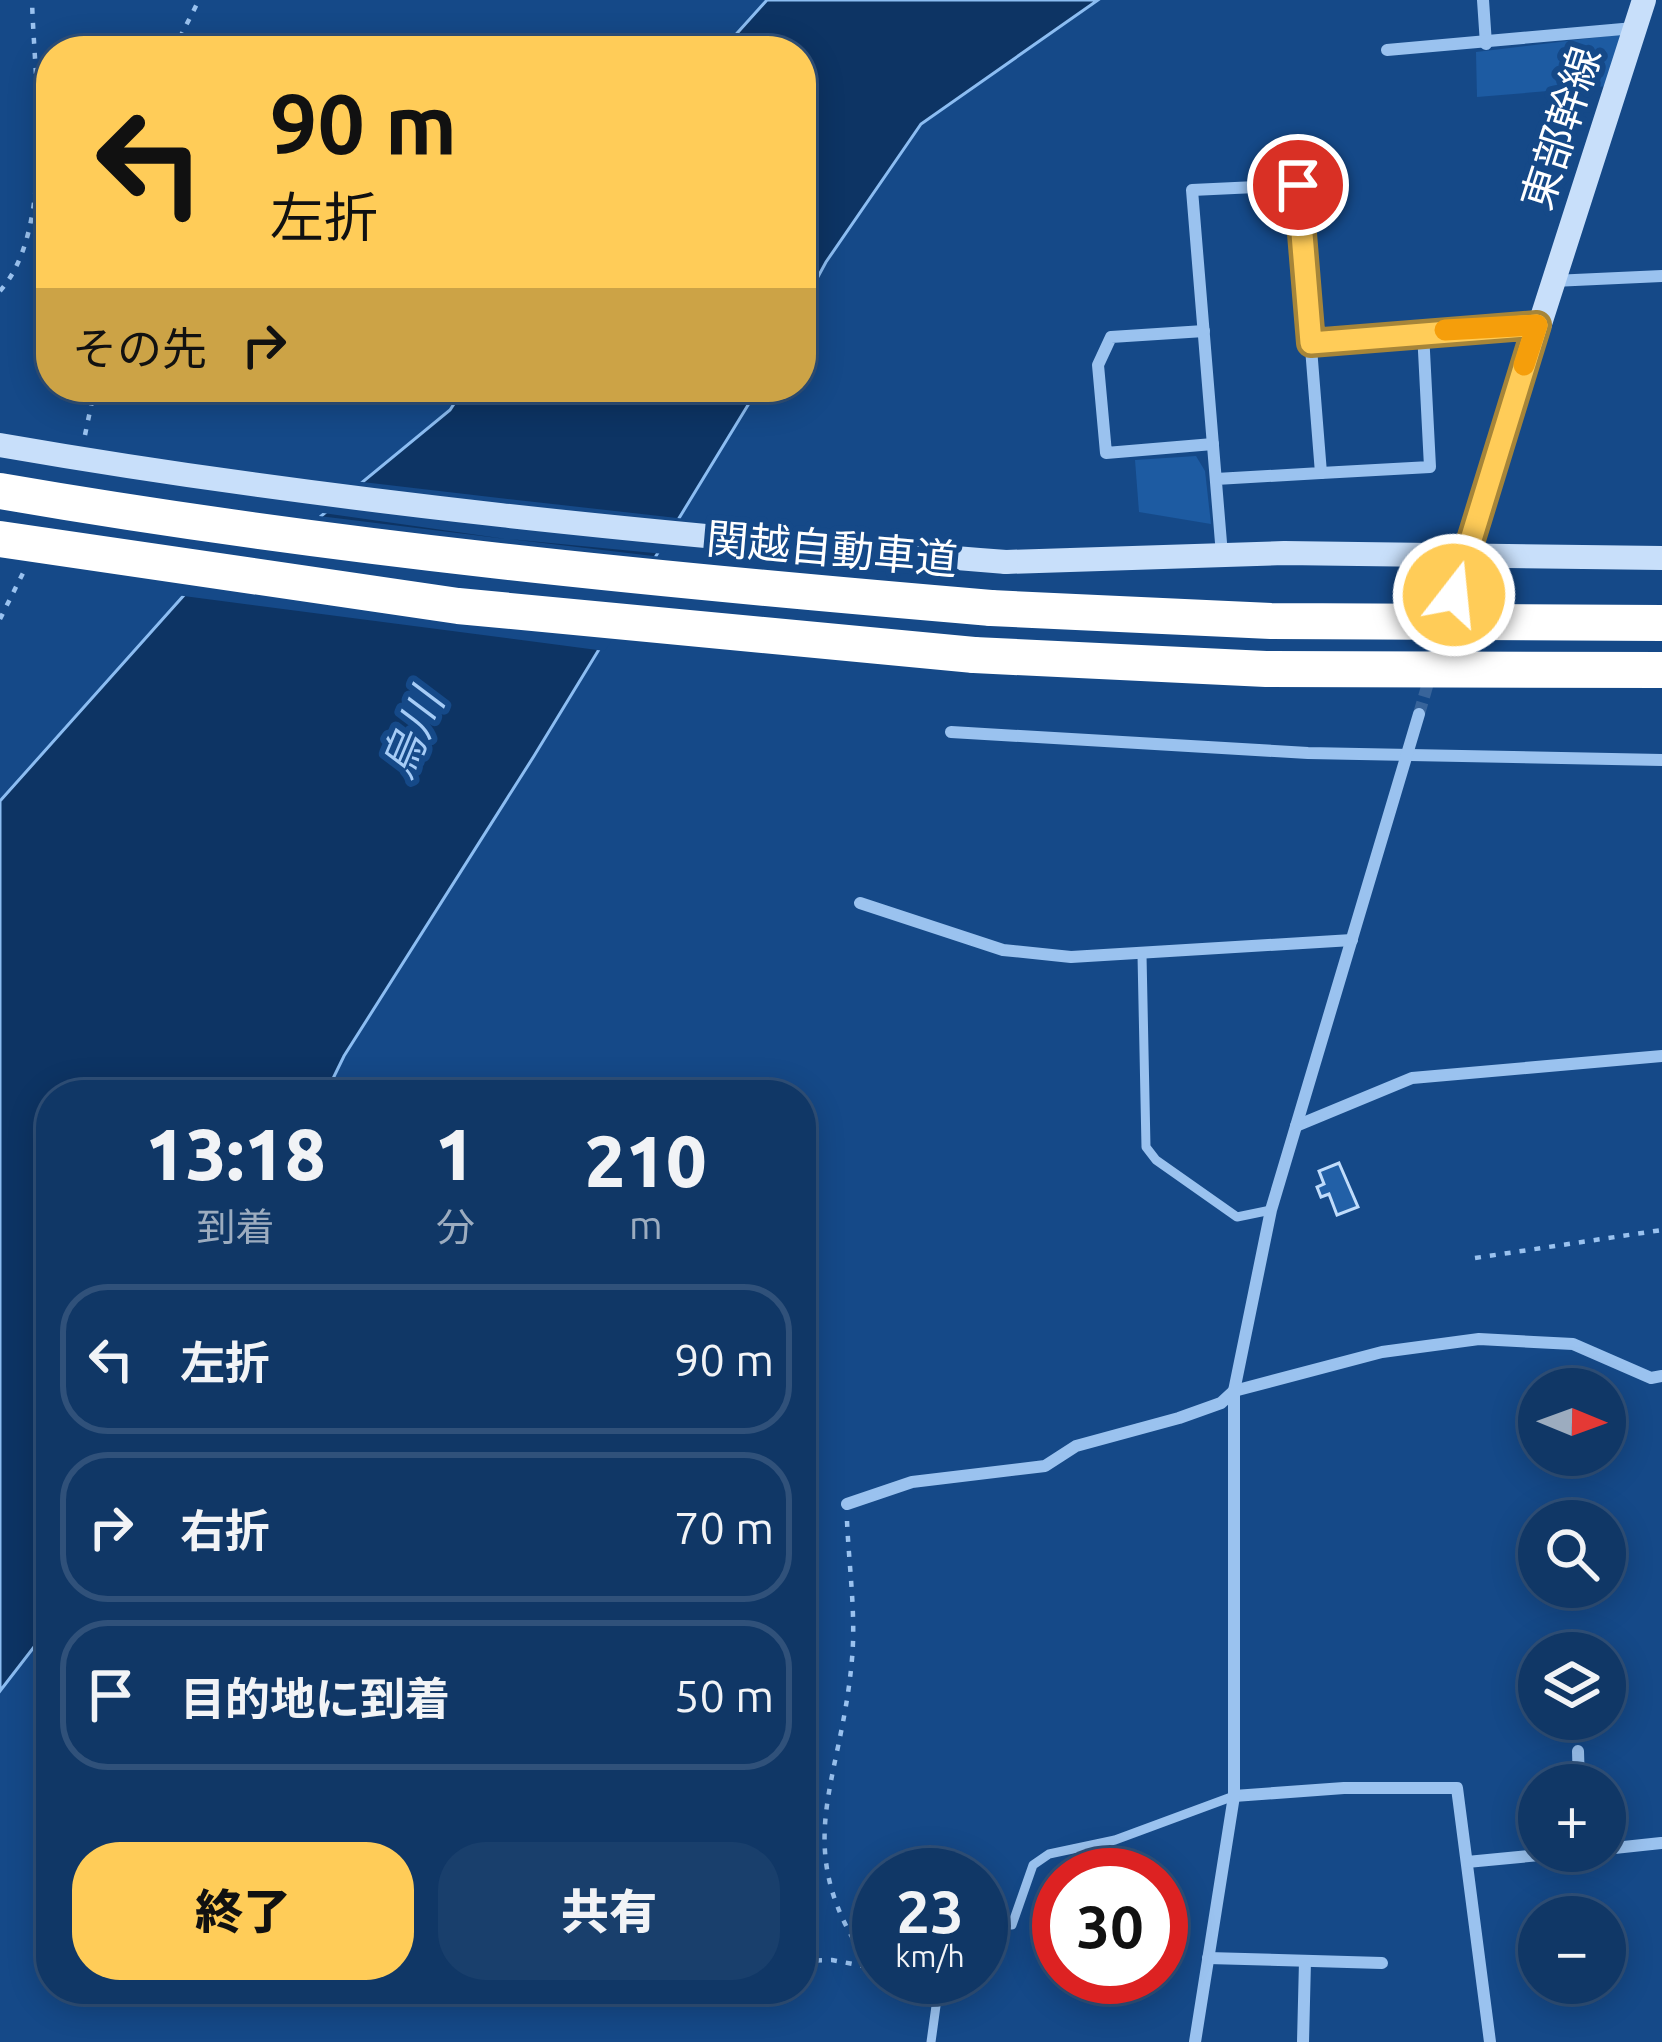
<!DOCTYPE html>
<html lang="ja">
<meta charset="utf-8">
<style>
body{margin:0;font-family:Ubuntu,"Noto Sans JP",sans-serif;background:#193f6c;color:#f1f3f6;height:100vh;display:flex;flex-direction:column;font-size:45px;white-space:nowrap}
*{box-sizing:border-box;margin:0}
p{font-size:39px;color:#9cacbf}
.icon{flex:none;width:66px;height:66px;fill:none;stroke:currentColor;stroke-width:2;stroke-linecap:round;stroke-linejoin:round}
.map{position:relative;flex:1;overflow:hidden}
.drawer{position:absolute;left:36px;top:1080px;width:780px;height:924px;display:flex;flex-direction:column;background:#103766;border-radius:48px;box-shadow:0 6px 30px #0003,0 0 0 3px #30517a}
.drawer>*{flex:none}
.guide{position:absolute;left:36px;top:36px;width:780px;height:366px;border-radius:48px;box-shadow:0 6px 30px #0003,0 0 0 3px #30517a;background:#ffcc58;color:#111;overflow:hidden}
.needle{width:78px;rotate:91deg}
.tools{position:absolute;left:1518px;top:1368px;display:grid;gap:24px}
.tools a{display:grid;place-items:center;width:108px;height:108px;border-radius:50%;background:#103766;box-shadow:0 6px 30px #0003,0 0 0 3px #30517a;font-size:60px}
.speed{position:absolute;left:852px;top:1848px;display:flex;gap:24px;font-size:60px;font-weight:700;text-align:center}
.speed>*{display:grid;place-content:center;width:156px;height:156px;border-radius:50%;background:#103766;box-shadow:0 6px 30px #0003,0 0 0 3px #30517a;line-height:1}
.speed small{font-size:30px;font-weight:400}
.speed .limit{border:18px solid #d22;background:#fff;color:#111}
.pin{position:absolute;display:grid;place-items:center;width:102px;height:102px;color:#fff;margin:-51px;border:6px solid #fff;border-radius:50%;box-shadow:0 3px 12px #0007}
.me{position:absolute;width:132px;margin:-66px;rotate:16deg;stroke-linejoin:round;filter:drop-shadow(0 0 9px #0008)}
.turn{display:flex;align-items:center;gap:42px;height:252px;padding:0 36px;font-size:54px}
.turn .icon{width:156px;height:156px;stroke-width:2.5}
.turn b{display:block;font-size:84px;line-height:102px}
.then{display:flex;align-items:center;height:114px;padding:0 36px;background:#0003;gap:24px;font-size:45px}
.eta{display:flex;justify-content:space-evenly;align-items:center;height:204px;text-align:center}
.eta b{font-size:72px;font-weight:800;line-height:84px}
.button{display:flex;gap:24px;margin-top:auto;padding:24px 36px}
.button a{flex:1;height:138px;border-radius:48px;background:#ffcc58;color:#111;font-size:48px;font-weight:800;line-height:138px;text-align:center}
.button a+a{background:#193f6c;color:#f1f3f6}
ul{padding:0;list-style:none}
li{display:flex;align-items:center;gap:36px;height:150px;margin:0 24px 18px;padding:0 12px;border:6px solid #30517a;border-radius:48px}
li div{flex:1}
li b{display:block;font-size:45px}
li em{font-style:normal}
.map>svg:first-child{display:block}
</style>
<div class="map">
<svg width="1662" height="2042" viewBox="0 0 1662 2042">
<rect width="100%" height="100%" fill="#154988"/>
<g fill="#1d5ba2">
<polygon points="1625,34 1608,86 1477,97 1476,52"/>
<polygon points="1196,456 1205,471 1211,524 1139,512 1135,460"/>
</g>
<g fill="#0d3464" stroke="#8cbdf2" stroke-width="3">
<polygon points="767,0 1098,0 921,124 826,262 801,308 801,51 721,51"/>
<polygon points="465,387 759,387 534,756 344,1056 325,1095 51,1095 51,1625 0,1691 0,801 194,584 320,517 450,410"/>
</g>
<polygon fill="#154988" points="354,481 482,496 686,519 664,554 509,539 662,557 605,651 176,595 191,579 311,515 506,539 316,512"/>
<polygon fill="#2260a7" stroke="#c0dcfb" stroke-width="3" points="1339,1163 1358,1207 1337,1215 1329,1194 1321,1197 1317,1187 1324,1184 1319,1171"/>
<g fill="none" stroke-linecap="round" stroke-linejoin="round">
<polyline stroke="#38649a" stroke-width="12" stroke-dasharray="12 6" stroke-linecap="butt" points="1419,714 1444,628"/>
<g stroke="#9ac2ef" stroke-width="4.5" stroke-dasharray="6 9" stroke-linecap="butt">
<polyline points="173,51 199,0"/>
<path d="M0,291c56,-63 34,-211 32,-291"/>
<polyline points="85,435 95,387"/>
<polyline points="0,619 24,571"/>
<polyline points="1475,1258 1662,1230"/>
<path d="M847,1521c2,46 9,93 5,138 -11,129 -66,189 20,309"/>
<polyline points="801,1961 832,1960 879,1969"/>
</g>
<g stroke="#9ac2ef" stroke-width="9">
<polyline points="1142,955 1146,1147 1156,1160 1237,1217 1271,1210"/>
<polyline points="981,1925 1012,1925 1033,1865 1049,1854 1115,1840 1234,1796"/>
<polyline points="931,2042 940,1977"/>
</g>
<g stroke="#9ac2ef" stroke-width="12">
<polyline points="1483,0 1486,44"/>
<polyline points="1387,50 1634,28"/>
<polyline points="1553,281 1662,276"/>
<polyline points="1204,331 1111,337 1098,365 1106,453 1213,444"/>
<polyline points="1311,343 1537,325"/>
<polyline points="1321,473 1430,467 1423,332"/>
<polyline points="1216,479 1321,473 1298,185 1192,190 1222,555"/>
<polyline points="1454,595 1465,557"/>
<polyline points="951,732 1308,753 1662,760"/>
<polyline points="860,903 1003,950 1071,957 1352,940"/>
<polyline points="1296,1126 1412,1078 1662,1056"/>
<polyline points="847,1504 912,1482 1045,1466 1076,1446 1179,1418 1221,1403 1234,1391 1382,1352 1479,1339 1573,1344 1651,1378 1662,1376"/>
<polyline points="1578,1751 1579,1785"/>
<polyline points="1234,1796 1344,1788 1457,1788 1490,2042"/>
<polyline points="1605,1849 1661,1843"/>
<polyline points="1467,1862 1582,1851"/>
<polyline points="1208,1958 1382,1963"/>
<polyline points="1195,2042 1234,1796 1234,1391 1271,1210 1419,714"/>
<polyline points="1303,2042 1305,1961"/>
</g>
<g stroke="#c8dffa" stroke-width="24">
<polyline points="1465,557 1644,0"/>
<polyline points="1006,562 1284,553 1662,558"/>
</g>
<g stroke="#fff" stroke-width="36">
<polyline points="991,608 1271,621 1662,623"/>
<polyline points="974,655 1266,669 1662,670"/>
</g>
<path stroke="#c8dffa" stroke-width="24" d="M0,445c333,58 669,90 1006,117"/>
<g stroke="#fff" stroke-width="36">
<path d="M0,491c329,57 659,89 991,117"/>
<polyline points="0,539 458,606 974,655"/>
</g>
</g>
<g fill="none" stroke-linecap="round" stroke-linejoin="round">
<g stroke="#a68539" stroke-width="30">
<polyline id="route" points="1298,185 1311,343 1537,325 1454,595"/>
</g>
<use href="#route" stroke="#ffcc58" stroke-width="21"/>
<polyline stroke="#f59e0b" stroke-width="21" points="1445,330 1537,325 1524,365"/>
</g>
<g text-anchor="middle" stroke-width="12" stroke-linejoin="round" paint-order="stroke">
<g font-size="42" fill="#fff" stroke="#154988">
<text transform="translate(1561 128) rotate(-72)" y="15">東部幹線</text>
<text transform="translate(832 549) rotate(5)" y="15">関越自動車道</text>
</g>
<g font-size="45" font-style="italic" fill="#a6ccf6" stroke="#154988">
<text transform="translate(412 734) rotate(-67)" y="16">烏川</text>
</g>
</g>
</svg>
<div class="tools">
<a><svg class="needle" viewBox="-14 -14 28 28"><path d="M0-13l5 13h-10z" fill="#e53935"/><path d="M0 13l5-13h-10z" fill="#9cacbf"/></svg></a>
<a><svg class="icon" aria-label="search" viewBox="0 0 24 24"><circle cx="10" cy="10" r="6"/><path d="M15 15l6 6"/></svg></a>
<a><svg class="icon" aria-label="layers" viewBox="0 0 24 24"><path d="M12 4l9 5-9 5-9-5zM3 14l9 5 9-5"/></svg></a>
<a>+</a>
<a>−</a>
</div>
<div class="speed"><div>23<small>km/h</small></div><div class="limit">30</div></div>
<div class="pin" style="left:1298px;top:185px;background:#d93025"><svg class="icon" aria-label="arrive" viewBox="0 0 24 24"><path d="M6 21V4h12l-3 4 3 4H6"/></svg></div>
<svg class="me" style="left:1454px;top:595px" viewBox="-20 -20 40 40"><circle r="17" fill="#ffcc58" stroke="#fff" stroke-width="3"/><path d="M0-11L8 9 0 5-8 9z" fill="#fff"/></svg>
<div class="guide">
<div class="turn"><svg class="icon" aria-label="left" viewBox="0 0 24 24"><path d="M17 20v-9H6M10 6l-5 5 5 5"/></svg><div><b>90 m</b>左折</div></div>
<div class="then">その先<svg class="icon" aria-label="right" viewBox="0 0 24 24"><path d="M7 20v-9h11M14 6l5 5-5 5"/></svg></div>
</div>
<section class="drawer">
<div class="eta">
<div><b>13:18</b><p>到着</p></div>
<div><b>1</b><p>分</p></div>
<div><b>210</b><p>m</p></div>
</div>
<ul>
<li><svg class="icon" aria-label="left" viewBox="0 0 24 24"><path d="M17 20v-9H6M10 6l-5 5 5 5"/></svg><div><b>左折</b></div><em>90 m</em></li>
<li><svg class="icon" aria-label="right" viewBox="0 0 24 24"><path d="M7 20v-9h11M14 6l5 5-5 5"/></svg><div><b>右折</b></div><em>70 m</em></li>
<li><svg class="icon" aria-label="arrive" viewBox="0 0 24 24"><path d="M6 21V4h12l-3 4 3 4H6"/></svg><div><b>目的地に到着</b></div><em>50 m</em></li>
</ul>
<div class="button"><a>終了</a><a>共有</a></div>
</section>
</div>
